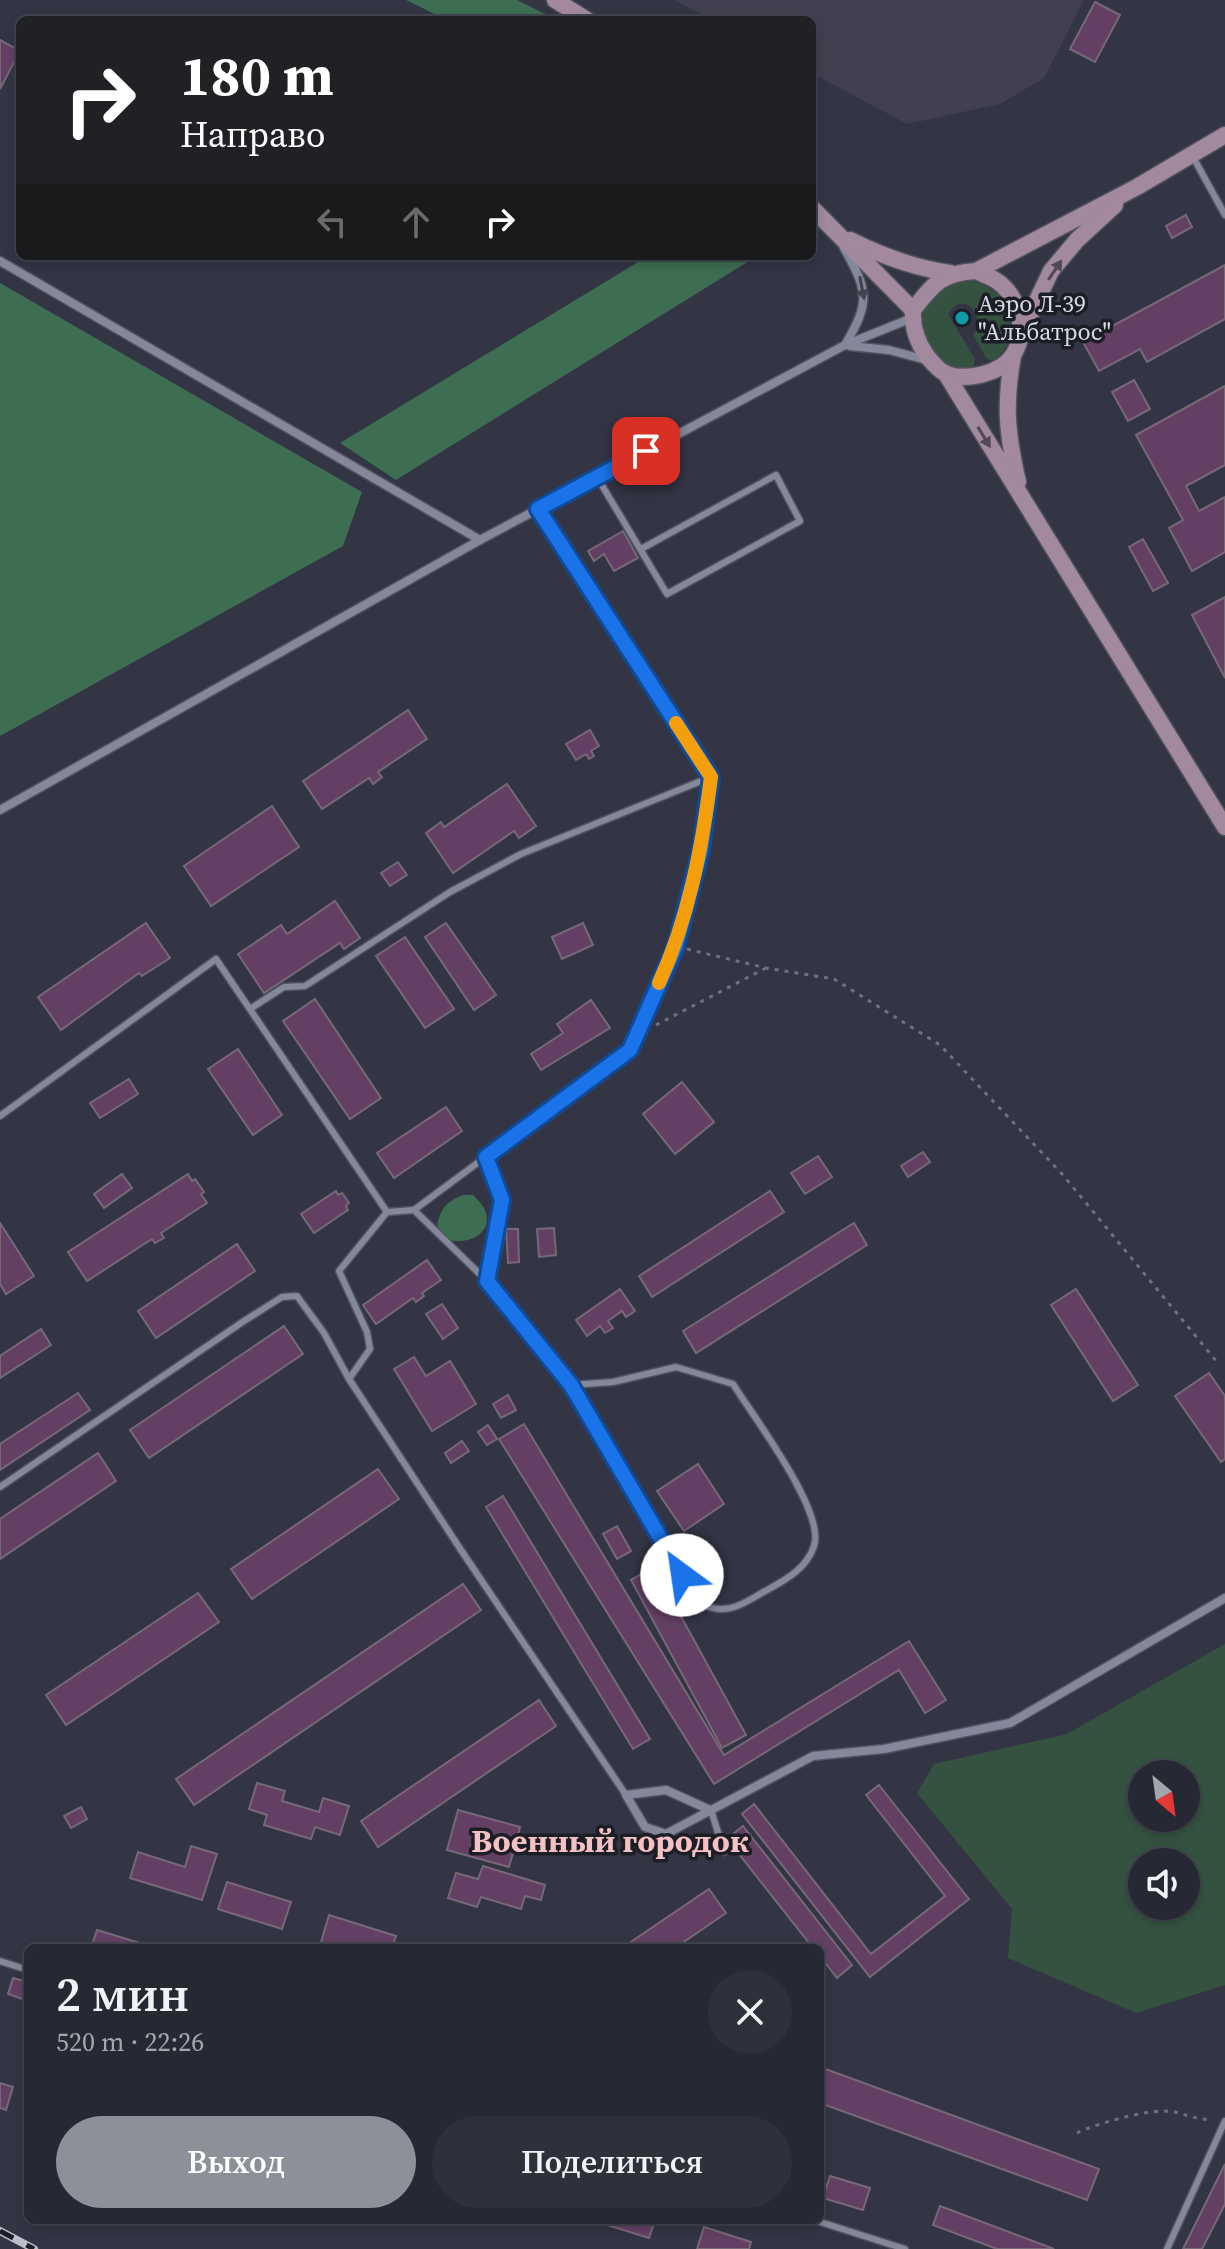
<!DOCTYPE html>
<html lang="ru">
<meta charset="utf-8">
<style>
body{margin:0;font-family:"Source Serif 4",serif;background:#2e303c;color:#f1f3f6;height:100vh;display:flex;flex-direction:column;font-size:30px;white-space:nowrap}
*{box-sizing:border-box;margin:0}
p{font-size:26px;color:#a4a6ac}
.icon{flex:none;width:44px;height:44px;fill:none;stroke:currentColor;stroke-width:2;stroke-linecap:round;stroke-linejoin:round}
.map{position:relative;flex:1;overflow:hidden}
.sheet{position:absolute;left:24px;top:1944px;width:800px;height:280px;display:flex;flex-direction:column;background:#262834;border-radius:12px;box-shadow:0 4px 12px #0003,0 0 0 2px #42444f}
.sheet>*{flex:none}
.guide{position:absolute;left:16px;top:16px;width:800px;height:244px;border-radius:12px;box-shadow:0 4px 12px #0003,0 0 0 2px #42444f;background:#202124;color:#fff;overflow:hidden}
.needle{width:52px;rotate:151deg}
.tools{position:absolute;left:1128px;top:1760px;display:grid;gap:16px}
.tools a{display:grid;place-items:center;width:72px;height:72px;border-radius:50%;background:#262834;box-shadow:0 4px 12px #0003,0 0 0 2px #42444f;font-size:40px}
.pin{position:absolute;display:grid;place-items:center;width:68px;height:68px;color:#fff;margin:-34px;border-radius:16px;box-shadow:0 4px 12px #0006}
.me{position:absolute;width:88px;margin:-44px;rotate:329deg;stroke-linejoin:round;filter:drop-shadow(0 0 6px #0008)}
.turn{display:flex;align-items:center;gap:28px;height:168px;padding:0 32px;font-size:36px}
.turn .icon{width:104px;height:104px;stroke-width:2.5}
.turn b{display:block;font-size:56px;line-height:68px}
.lanes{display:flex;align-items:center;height:76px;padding:0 32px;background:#0003;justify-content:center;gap:40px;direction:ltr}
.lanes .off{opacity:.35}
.round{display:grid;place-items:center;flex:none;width:84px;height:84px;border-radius:42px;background:#2e303c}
.headline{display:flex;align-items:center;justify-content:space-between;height:136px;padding:0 32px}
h1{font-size:48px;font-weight:600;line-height:60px}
.action{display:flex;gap:16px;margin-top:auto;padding:16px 32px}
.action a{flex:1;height:92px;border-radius:48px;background:#8c9099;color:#fff;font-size:32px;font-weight:600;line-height:92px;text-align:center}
.action a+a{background:#2e303c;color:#f1f3f6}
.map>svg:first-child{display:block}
</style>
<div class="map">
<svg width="1225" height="2249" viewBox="0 0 1225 2249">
<rect width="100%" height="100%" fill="#333545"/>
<polygon fill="#423f50" points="674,0 1084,0 1044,78 1000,104 907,124 812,73 812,20 712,20"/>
<g fill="#355240" fill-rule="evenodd">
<path d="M962,278c46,9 69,45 33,83l-8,-2 -14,-24 6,-10c-4,-20 -17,-31 -31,-11l27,45 -2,11c-10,-1 -21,-1 -30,-6 -18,-12 -27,-42 -16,-61 7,-13 22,-18 35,-25z"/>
<path d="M1225,1644v341l-89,28 -128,-55 4,-49 -95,-116 17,-29 133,-30zM1142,1774h44v44h-44zM1142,1862h44v44h-44z"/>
</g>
<g fill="#3d6e51">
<polygon points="406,0 517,0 557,20 447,20"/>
<polygon points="648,256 757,256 396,480 340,443"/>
<polygon points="0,283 362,492 343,546 0,736"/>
<path d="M463,1195h10c4,4 10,10 12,15 15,38 -62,43 -45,5 4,-11 13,-16 23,-20z"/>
</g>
<g fill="#634063" stroke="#766876" stroke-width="2">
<polygon points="1095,2 1120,15 1095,62 1070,49"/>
<polygon points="0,40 20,51 0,89"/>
<polygon points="1186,215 1192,227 1172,238 1166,226"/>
<polygon points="1225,265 1225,319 1147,362 1140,349 1099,371 1083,342"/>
<polygon points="1134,380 1150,409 1128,421 1112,392"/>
<polygon points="1225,386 1225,465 1186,486 1199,511 1225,497 1225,552 1192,571 1169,528 1183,520 1136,435"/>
<polygon points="623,531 638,558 614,571 604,554 594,561 588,551"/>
<polygon points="1143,539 1168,583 1153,591 1129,547"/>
<polygon points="1225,597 1225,678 1192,615"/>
<polygon points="408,710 427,739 378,772 382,777 373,784 369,778 322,809 303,781"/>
<polygon points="590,730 599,746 591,751 594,756 589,759 586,754 576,760 566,744"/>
<polygon points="507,784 536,826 519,838 514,831 453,873 426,833 441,822 444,827"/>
<polygon points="272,806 299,847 211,906 184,866"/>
<polygon points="398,862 407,875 390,886 381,873"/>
<polygon points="335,901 360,938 344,949 340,943 264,993 238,954 281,925 287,934"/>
<polygon points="146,923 170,958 142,976 139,973 61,1030 38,997"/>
<polygon points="446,923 496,995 474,1010 425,937"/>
<polygon points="583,923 593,945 562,959 552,937"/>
<polygon points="405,937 454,1009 425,1028 376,956"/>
<polygon points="315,999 381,1098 350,1119 283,1021"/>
<polygon points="591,1000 610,1028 541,1070 531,1054 563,1033 557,1024"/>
<polygon points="238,1049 282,1115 253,1135 208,1069"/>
<polygon points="129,1079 138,1094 100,1118 90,1103"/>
<polygon points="682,1082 714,1122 675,1154 643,1114"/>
<polygon points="446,1107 462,1131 394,1178 377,1153"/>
<polygon points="923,1152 930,1162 908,1177 901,1166"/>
<polygon points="818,1156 832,1177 805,1194 791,1173"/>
<polygon points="122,1174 132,1188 104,1208 94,1194"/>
<polygon points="188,1174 192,1181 195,1179 204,1192 201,1194 207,1203 161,1233 164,1238 155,1243 152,1239 87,1281 68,1252"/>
<polygon points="336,1191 338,1195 342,1193 349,1203 346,1206 348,1210 314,1233 301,1214"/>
<polygon points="770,1191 784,1212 652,1297 639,1276"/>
<polygon points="0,1223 34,1276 6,1294 0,1284"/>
<polygon points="854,1223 867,1245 696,1353 683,1331"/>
<polygon points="554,1228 556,1255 539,1257 537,1229"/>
<polygon points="506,1229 518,1229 519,1262 508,1263"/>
<polygon points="237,1244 255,1271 156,1338 138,1311"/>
<polygon points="427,1260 441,1280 422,1293 424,1296 416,1302 413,1298 376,1324 363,1305"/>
<polygon points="620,1289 635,1311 626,1317 622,1311 608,1321 613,1328 605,1333 600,1326 587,1336 576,1320"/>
<polygon points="1076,1289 1138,1385 1113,1401 1051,1305"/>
<polygon points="442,1304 458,1328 443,1339 426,1314"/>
<polygon points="284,1326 303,1354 149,1458 130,1430"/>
<polygon points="41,1329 51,1345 0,1378 0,1356"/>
<polygon points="414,1357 426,1376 450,1361 476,1404 432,1431 394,1369"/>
<polygon points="1209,1373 1225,1396 1225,1459 1221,1462 1175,1396"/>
<polygon points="78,1393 90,1410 0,1470 0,1444"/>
<polygon points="508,1395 516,1410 501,1418 493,1404"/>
<polygon points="524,1424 724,1755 909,1641 946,1700 925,1713 899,1670 714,1784 499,1439"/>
<polygon points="488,1425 497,1439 487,1445 478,1432"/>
<polygon points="462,1441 469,1451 451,1463 445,1453"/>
<polygon points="98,1453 116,1481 0,1559 0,1519"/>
<polygon points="698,1464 724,1504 684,1531 657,1491"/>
<polygon points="378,1469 399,1499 252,1599 231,1569"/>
<polygon points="503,1496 650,1739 633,1749 486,1507"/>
<polygon points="617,1526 631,1551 617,1559 603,1534"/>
<polygon points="654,1567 746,1735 722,1748 631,1580"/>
<polygon points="463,1584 481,1610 194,1805 176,1779"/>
<polygon points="198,1593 219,1622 66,1725 46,1695"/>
<polygon points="539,1700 556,1726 378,1847 361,1821"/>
<polygon points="257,1783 285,1791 282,1801 319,1812 323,1798 349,1806 340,1835 315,1827 311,1839 264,1825 267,1815 249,1809"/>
<polygon points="879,1785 969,1899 870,1977 742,1814 754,1804 871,1954 945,1896 866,1795"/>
<polygon points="81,1807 87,1819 71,1828 64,1816"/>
<polygon points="458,1810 520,1827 509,1867 447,1850"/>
<polygon points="743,1826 852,1965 837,1978 820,1956 820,1948 813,1948 727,1839"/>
<polygon points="191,1846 217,1854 202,1900 130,1878 138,1852 185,1867"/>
<polygon points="483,1866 545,1885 541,1900 525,1896 521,1909 481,1897 477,1907 448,1898 456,1873 478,1879"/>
<polygon points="227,1882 291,1902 282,1929 218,1909"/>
<polygon points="709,1889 726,1913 675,1948 622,1948"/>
<polygon points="329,1915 396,1936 392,1948 339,1948 321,1942"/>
<polygon points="97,1930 156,1948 91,1948"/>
<polygon points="13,1978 28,1982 28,2001 8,1994"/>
<polygon points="820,2067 1099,2169 1087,2200 820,2103"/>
<polygon points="0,2083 13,2087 6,2110 0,2108"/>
<polygon points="1225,2164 1225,2204 1202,2249 1183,2249"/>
<polygon points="830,2176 870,2188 863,2210 823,2198"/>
<polygon points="940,2206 1054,2249 997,2249 933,2225"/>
<polygon points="605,2220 655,2220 649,2238 604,2224"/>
<polygon points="704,2227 751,2242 749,2249 697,2249"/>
</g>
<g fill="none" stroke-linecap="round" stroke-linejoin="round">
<g stroke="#50525f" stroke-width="9">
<g id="service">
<polyline points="1192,155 1225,215"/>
<polyline points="597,477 667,594 800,521 776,475 641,549"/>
<polyline points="250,1009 284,987 305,986 450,892 521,854 711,777 538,509"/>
<polyline points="0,1116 216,959 387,1212 339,1271 367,1332 370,1349 349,1379"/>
<polyline points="486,1157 502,1200 487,1281"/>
<path d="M414,1210l73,71 84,104 127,217c24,14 41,5 62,-8 21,-12 46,-23 54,-48 12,-34 -61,-130 -81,-162l-57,-17 -63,15 -42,3"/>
<polyline points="387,1212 414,1210 630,1050 676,946 701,850 711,777"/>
<polyline points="0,1487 244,1321 282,1297 297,1296 324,1333 349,1379 461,1550 626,1795"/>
<polyline points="711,1810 724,1852"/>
<polyline points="0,1961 28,1970"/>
<polyline points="814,2220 905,2249"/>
<polyline points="1167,2249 1225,2121"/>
</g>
</g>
<g stroke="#50525f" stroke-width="11">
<g id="minor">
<path d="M844,248c24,43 27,53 1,97"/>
<polyline points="0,261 480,540"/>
<polyline points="850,346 889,350 930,361"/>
<polyline points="0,810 480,540 845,345 912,318"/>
<polyline points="710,1810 666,1790 626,1795 645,1827 666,1834 813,1756 884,1749 1010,1723 1225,1598"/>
</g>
</g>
<g stroke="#50525f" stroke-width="19">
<g id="secondary">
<polyline points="555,0 587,20"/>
<polyline points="812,208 913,310"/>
<path d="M850,240c32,16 64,28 100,33"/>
<path d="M976,271c9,4 21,8 27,15 17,16 24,48 10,69 -12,19 -48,27 -68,18 -7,-3 -13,-11 -18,-17 -10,-14 -15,-28 -14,-46 21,-27 29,-37 63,-39z"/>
<polyline points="976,271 1137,187 1225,135"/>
<polyline points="1021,334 1051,271 1077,240 1115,205"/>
<path d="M1013,356c-9,49 -6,78 5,126"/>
<polyline points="946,374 1225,827"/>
</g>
</g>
<g stroke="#6e707d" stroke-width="3" stroke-dasharray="4 6" stroke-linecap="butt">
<polyline points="687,949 766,968 834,979 940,1045 1063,1175 1217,1362"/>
<polyline points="656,1025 766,968"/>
<path d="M1077,2133c21,-10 76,-26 98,-21 14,4 22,7 37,8"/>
</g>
<use href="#service" stroke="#85889a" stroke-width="6"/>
<use href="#minor" stroke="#85889a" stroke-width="8"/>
<use href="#secondary" stroke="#a2899d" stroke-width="16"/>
<g stroke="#bcbec9" stroke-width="8">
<polyline id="rail" points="0,2231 34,2249"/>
</g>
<use href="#rail" stroke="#1c1e25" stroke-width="5" stroke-dasharray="15" stroke-linecap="butt"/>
</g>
<defs><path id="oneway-solid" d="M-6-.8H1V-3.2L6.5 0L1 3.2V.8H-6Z" transform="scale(2)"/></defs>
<g fill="#524955">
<use href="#oneway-solid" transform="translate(1055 270) rotate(-56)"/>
<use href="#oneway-solid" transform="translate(984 437) rotate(59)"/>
</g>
<use fill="#41434e" href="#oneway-solid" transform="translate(862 288) rotate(79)"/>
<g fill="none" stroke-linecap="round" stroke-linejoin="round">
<g stroke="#114b97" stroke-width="20">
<polyline id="route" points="646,451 538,509 711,777 701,850 676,946 630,1050 486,1157 502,1200 487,1281 571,1385 682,1575"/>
</g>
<use href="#route" stroke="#1a73e8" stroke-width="14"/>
<path stroke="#f59e0b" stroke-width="14" d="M659,983c30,-66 43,-135 52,-206l-35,-54"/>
</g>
<circle fill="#0f9aa8" stroke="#1c1e25" stroke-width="3" cx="962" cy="318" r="8"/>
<g text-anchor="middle" stroke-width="7" stroke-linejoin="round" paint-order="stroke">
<g font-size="24" fill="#d7d9e3" stroke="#1c1e25" text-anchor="start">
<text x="978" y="312">Аэро Л-39<tspan x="978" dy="28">"Альбатрос"</tspan></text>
</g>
<g font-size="32" font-weight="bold" fill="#f5c1c4" stroke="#1c1e25">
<text x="610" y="1852">Военный городок</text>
</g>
</g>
</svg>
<div class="tools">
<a><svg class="needle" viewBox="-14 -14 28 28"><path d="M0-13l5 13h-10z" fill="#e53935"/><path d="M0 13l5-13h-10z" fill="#a4a6ac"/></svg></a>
<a><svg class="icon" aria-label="sound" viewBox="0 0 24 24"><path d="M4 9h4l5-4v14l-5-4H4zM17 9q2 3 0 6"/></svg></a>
</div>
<div class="pin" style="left:646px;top:451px;background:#d93025"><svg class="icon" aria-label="arrive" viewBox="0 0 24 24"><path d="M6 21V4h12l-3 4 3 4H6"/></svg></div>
<svg class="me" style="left:682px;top:1575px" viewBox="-20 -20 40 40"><circle r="19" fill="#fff"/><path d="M0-13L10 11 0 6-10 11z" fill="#1a73e8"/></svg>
<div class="guide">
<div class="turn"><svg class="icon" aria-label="right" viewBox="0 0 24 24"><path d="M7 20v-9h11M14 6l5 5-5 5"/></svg><div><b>180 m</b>Направо</div></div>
<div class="lanes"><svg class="icon off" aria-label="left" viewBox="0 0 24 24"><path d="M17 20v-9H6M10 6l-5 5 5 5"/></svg><svg class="icon off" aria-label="ahead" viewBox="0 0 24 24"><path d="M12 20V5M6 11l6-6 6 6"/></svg><svg class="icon" aria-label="right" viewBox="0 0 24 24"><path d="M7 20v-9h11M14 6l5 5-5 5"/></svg></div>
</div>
<section class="sheet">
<div class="headline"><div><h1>2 мин</h1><p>520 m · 22:26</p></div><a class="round"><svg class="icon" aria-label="close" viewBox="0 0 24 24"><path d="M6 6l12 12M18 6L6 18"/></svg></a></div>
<div class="action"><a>Выход</a><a>Поделиться</a></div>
</section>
</div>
